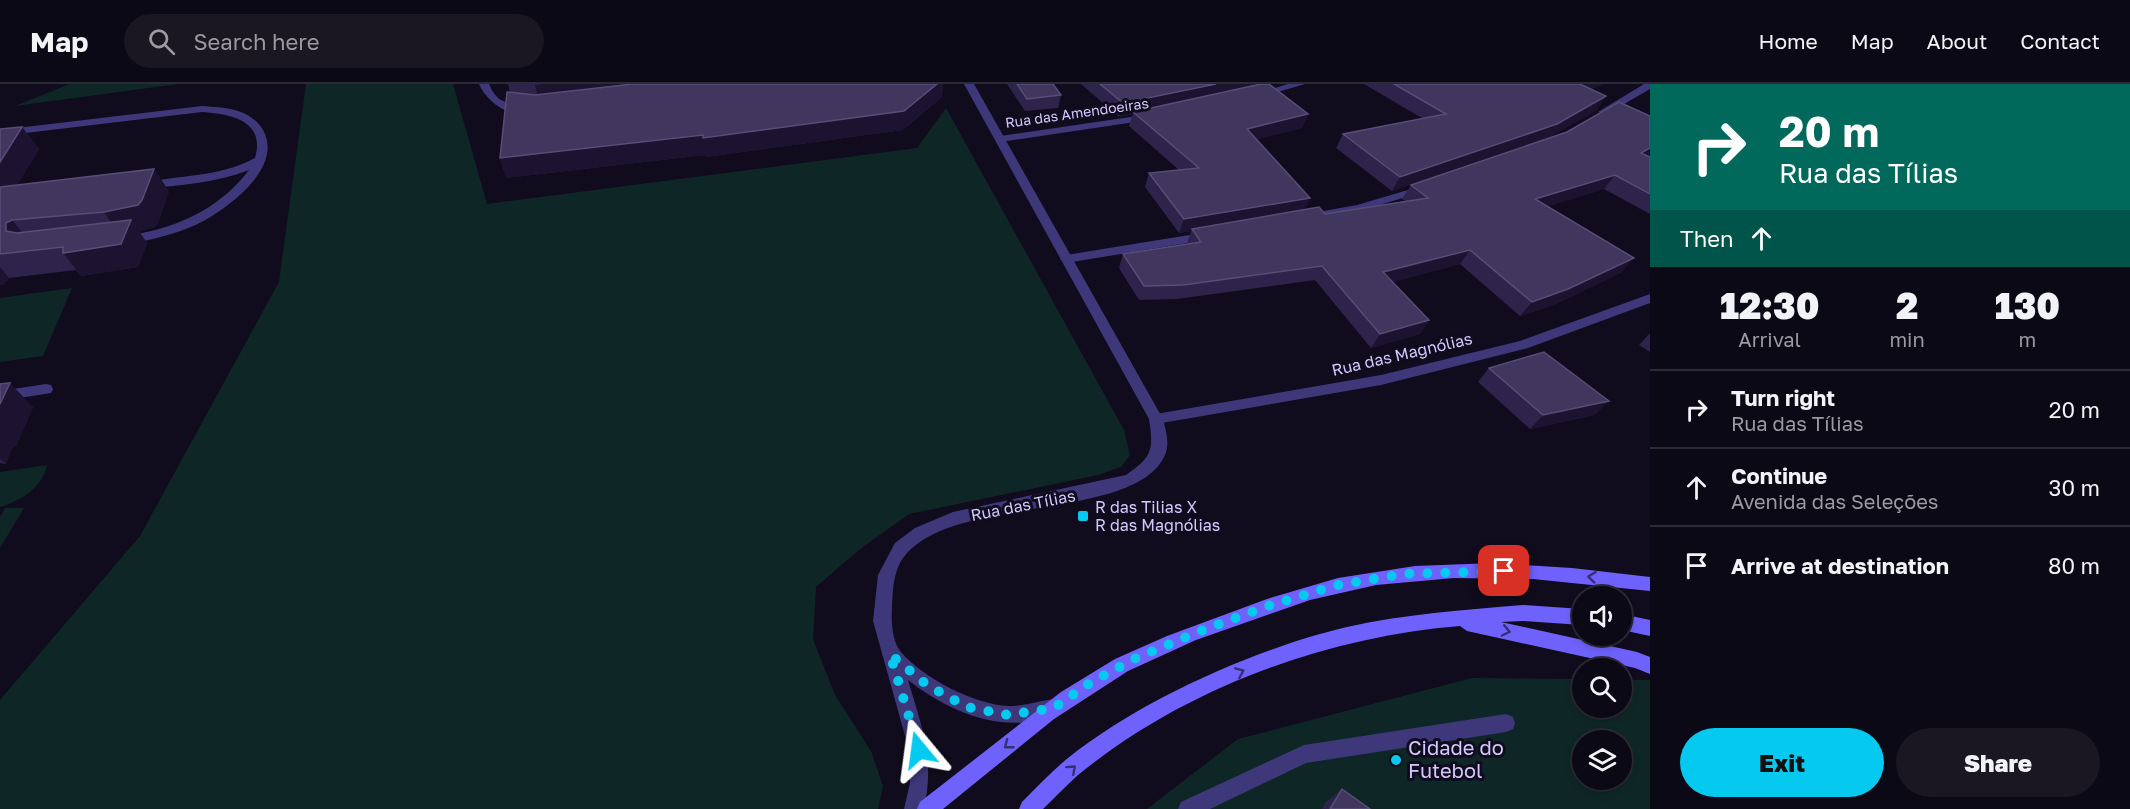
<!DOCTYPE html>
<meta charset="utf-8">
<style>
body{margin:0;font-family:"Golos Text",sans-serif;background:#1a1723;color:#f1f3f6;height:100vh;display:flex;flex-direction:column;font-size:22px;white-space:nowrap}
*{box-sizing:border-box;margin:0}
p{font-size:20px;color:#9a9aa1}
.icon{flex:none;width:33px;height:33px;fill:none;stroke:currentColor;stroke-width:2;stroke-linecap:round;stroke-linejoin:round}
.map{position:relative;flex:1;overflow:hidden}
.panel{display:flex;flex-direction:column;background:#0c0916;width:480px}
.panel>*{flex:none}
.banner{background:#00695c;color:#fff;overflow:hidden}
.controls{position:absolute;left:1572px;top:502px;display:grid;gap:12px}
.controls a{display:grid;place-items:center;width:60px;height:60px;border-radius:50%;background:#0c0916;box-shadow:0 3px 9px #0003,0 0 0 2px #2c2a35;font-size:30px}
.pin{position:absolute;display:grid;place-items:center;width:51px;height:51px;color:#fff;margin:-26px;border-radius:12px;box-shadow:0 3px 9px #0006}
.me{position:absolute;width:66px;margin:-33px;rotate:344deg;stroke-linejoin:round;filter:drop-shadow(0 0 4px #0008)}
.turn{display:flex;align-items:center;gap:21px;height:126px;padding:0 30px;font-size:27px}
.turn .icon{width:78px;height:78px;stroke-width:2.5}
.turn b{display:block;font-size:42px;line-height:51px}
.then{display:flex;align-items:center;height:57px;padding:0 30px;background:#0003;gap:12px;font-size:22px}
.eta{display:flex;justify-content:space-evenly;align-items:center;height:102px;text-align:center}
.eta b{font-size:36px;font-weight:800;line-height:42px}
.action{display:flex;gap:12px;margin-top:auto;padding:12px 30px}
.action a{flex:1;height:69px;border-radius:36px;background:#05c9ee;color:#111;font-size:24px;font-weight:800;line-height:69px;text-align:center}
.action a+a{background:#1a1723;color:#f1f3f6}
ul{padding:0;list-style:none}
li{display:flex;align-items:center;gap:18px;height:78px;padding:0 30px;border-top:2px solid #2c2a35}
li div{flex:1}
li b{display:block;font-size:22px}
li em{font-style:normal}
header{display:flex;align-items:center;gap:36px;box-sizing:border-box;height:84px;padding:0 30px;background:#0c0916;border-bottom:2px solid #2c2a35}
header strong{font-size:28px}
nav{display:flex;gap:33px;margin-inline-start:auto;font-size:21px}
.search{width:420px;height:54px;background:#1a1723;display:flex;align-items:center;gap:15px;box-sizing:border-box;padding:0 21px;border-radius:33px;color:#9a9aa1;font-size:22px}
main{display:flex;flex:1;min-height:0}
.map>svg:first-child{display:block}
</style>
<header>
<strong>Map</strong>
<div class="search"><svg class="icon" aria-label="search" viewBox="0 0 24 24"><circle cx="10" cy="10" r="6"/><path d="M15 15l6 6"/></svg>Search here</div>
<nav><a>Home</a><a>Map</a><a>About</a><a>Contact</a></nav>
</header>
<main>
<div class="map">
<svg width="1650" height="725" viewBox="0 0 1650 725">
<rect width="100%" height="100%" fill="#100c1d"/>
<g fill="#0f2627" fill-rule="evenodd">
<polygon points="70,0 178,0 15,22"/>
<polygon points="306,0 453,0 487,120 917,64 946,24 1124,346 1130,371 1121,383 1098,391 909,430 860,465 816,503 813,555 835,611 871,667 883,702 878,725 0,725 0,616 140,452 279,198"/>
<polygon points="72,204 43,272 0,278 0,214"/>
<path d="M47,381c-5,23 -25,35 -47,42v-35z"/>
<polygon points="5,424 24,424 0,464 0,433"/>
<path d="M1472,594l110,1v29h40v-28h28v129h-503l91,-70zM1582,657h40v39h-40z"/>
</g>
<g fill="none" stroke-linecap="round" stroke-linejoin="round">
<g fill="#3e387b" fill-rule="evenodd">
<path d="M202,22c12,1 25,1 36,5 10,3 20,10 25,19 19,34 -25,70 -51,86 -20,13 -45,20 -68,25 -9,1 -20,5 -26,-1l6,-4c49,-6 95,-26 125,-66 -34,13 -69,15 -105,19l-4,-1v-4c40,-10 78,-6 115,-26 11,-38 -25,-44 -53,-46l-202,24v-6z"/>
<polygon points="46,300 51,301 53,305 51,309 0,317 0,307"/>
<polygon points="1506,630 1513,633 1515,639 1513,645 1506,648 1306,679 1210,725 1178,725 1181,718 1304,661"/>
</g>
<g fill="#3e387b" fill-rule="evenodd">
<path d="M479,0h10c11,27 26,14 41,25 -18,13 -44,-8 -51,-25z"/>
<polygon points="1288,0 1305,0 1257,14 1252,11"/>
<polygon points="1644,0 1650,0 1650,5 1607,30 1598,28"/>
<polygon points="1151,30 1156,33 1155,35 1000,58 995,55 1000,52"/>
<polygon points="1425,101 1429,102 1429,106 1363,126 1311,137 1305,133 1307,130 1357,121"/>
<polygon points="1208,148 1214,152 1212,155 1066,179 1060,175 1066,171"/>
<polygon points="1650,210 1650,219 1528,264 1381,301 1156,340 1151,339 1149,335 1151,331 1156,330 1381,291 1520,257"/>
</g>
<path fill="#3e387b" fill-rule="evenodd" d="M964,0h10l189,335c3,12 7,24 2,36 -29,66 -206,40 -258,98 -14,15 -14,36 -15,55 -1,13 0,34 9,44 22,26 74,53 108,54 15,0 30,-5 45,-7l7,3 2,6 -2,6c-56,22 -109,0 -153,-34 14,48 27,78 16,129h-20l6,-26 -1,-33 -36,-129 5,-46 17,-32 20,-15 38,-16 173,-37c26,-18 28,-25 23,-56z"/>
<g fill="#6f62fc" fill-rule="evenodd">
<polygon points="1494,479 1572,484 1650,493 1650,507 1533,495 1454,494 1376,501 1310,516 1196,556 1128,587 1054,635 943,725 917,725 920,718 1061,608 1115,575 1167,552 1267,515 1338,494 1415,482"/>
<path d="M1523,521l59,4v16l-59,-4 -22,1 136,30 13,5v17l-15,-6 -168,-37 -7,-5c-134,11 -272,61 -377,145 -14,11 -27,26 -40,38h-24l3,-7c15,-15 30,-31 46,-44 72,-58 189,-110 279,-131 57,-13 117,-17 176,-22z"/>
<polygon points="1622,530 1650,536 1650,552 1622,546"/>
</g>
</g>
<g fill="#2e244b">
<polygon points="508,0 943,0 942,13 903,46 706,73 705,71 506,94 500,74 510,9"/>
<polygon points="1007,0 1053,0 1061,11 1058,24 1025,27"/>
<polygon points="1081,0 1254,0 1254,2 1308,30 1302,44 1257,55 1305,126 1325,130 1405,117 1402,115 1411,101 1650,32 1650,130 1604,105 1548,122 1622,188 1556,220 1520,232 1460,180 1392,198 1429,236 1420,250 1371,264 1315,196 1177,215 1139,216 1119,184 1123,170 1187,160 1191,147 1179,149 1145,103 1149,89 1179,86 1129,42 1133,30 1119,33"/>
<polygon points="1364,0 1603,0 1591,5 1597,26 1548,54 1392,107 1336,64 1343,50 1422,34"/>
<polygon points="22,43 39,65 17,101 169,107 158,139 153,144 139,147 147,159 138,183 81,192 76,186 9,194 4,200 0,201 0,45"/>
<polygon points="1650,249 1650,268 1639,261"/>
<polygon points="1489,284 1595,331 1530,345 1478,298"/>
<polygon points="0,300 33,323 16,362 11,365 6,380 0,379"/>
<polygon points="1342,705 1370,725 1322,725 1325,719"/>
</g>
<g fill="#1b1330">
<polygon points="542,0 707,0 540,20 535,1"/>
<polygon points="937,0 943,0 942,13 903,46 706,73 705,71 506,94 500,74 703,51"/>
<polygon points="1216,0 1254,0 1252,5 1133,28 1133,30 1119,33 1123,19"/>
<polygon points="1579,0 1603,0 1570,13"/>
<polygon points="1606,12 1597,26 1548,54 1392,107 1400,93"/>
<polygon points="1308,30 1302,44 1242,59 1247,45"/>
<polygon points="22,43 39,65 1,128 0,126 0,78"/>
<polygon points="1650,64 1650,73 1641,69"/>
<polygon points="154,85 169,107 158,139 153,144 139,147 147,159 138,183 81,192 63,169 120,151 104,128"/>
<polygon points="1615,91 1604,105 1525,129 1535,115"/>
<polygon points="1310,114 1303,128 1192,145 1191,147 1179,149 1184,135"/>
<polygon points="12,136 31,159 6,147 6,139"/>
<polygon points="1470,166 1460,180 1374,203 1383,188"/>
<polygon points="1634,174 1622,188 1556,220 1520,232 1532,218"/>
<polygon points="0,183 9,194 4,200 0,201"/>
<polygon points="1429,236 1420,250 1371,264 1380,250"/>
<polygon points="10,299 33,323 16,362 11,365 6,380 0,375 0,320"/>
<polygon points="1609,317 1595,331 1530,345 1543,331"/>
</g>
<g fill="#40365e" stroke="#574d77" stroke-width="1.5">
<polygon points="633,0 937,0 904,27 703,54 703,51 500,74 507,8 535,11"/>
<polygon points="1017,0 1053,0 1061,11 1027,15"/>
<polygon points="1100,0 1216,0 1123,19"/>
<polygon points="1261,0 1269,0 1308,30 1247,45 1310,114 1184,135 1149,89 1199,84 1133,28"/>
<polygon points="1394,0 1580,0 1606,12 1557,40 1400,93 1343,50 1446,30"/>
<polygon points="1619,18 1650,32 1650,64 1641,69 1650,73 1650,110 1615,91 1535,115 1634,174 1568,205 1532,218 1470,166 1383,188 1429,236 1380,250 1322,182 1183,201 1144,202 1123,170 1201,158 1192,145 1319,123 1325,130 1428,114 1411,101 1567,48"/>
<polygon points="22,43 0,78 0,45"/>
<polygon points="154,85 142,116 138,121 104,128 12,136 6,139 6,147 17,149 131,136 121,160 63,169 63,163 0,170 0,103"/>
<polygon points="1544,268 1609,317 1543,331 1489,284"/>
<polygon points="10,299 0,320 0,300"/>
<polygon points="1342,705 1370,725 1330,725"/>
</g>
<defs><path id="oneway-chevron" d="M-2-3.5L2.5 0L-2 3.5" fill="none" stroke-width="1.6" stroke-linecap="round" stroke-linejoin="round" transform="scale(1.5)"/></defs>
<g stroke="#362e76">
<use href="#oneway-chevron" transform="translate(1592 493) rotate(-173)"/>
<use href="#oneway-chevron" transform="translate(1506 547) rotate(12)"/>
<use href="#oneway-chevron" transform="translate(1240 588) rotate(-23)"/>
<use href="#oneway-chevron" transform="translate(1008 661) rotate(142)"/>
<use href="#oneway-chevron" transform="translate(1072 685) rotate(-42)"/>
</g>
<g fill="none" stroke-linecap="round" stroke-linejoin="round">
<polyline stroke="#05c9ee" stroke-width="10" stroke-dasharray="0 18" points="919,666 890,570 927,601 967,623 1008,631 1054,624 1090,599 1134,575 1203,546 1268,522 1338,501 1404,490 1504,487"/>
</g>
<g fill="#05c9ee" stroke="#100c1d" stroke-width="2">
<rect x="1077" y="426" width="12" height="12" rx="3"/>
<circle cx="1396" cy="676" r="6"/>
</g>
<g text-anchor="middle" stroke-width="6" stroke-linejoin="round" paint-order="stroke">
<g font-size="14" fill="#d2c9fe" stroke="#100c1d">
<text transform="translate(1077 29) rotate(-8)" y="5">Rua das Amendoeiras</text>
</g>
<g font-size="16" fill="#d2c9fe" stroke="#100c1d">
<text transform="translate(1402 270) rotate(-13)" y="6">Rua das Magnólias</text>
<text transform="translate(1023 421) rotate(-11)" y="6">Rua das Tílias</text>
</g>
<g font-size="16" fill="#d2c9fe" stroke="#100c1d" text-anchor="start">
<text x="1095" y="429">R das Tilias X<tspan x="1095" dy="18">R das Magnólias</tspan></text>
</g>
<g font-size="20" fill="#d2c9fe" stroke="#100c1d" text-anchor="start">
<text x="1408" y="671">Cidade do<tspan x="1408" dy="23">Futebol</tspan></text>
</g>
</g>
</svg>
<div class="controls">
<a><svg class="icon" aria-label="sound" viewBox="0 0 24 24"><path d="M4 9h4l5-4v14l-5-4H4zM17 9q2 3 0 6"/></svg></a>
<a><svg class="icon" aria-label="search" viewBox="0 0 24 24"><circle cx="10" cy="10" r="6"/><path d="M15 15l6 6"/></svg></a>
<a><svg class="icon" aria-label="layers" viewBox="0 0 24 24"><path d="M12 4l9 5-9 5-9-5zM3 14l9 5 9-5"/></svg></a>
</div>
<div class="pin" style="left:1504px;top:487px;background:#d93025"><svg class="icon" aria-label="arrive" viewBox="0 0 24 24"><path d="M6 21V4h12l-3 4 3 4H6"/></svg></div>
<svg class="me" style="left:919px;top:666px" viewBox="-20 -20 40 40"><path d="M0-17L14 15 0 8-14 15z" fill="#05c9ee" stroke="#fff" stroke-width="4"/></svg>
</div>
<section class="panel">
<div class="banner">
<div class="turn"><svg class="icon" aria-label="right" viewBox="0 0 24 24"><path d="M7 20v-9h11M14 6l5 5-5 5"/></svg><div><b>20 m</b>Rua das Tílias</div></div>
<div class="then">Then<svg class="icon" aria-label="ahead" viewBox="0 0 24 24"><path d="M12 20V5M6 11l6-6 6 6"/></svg></div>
</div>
<div class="eta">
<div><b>12:30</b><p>Arrival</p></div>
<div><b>2</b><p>min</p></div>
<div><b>130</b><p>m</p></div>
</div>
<ul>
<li><svg class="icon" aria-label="right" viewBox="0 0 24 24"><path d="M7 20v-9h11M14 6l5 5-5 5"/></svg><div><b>Turn right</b><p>Rua das Tílias</p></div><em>20 m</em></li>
<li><svg class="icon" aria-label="ahead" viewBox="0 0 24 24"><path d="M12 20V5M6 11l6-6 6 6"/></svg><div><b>Continue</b><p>Avenida das Seleções</p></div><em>30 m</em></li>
<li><svg class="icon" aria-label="arrive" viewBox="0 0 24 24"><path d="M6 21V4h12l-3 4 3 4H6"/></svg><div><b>Arrive at destination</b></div><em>80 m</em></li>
</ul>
<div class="action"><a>Exit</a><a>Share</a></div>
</section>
</main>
